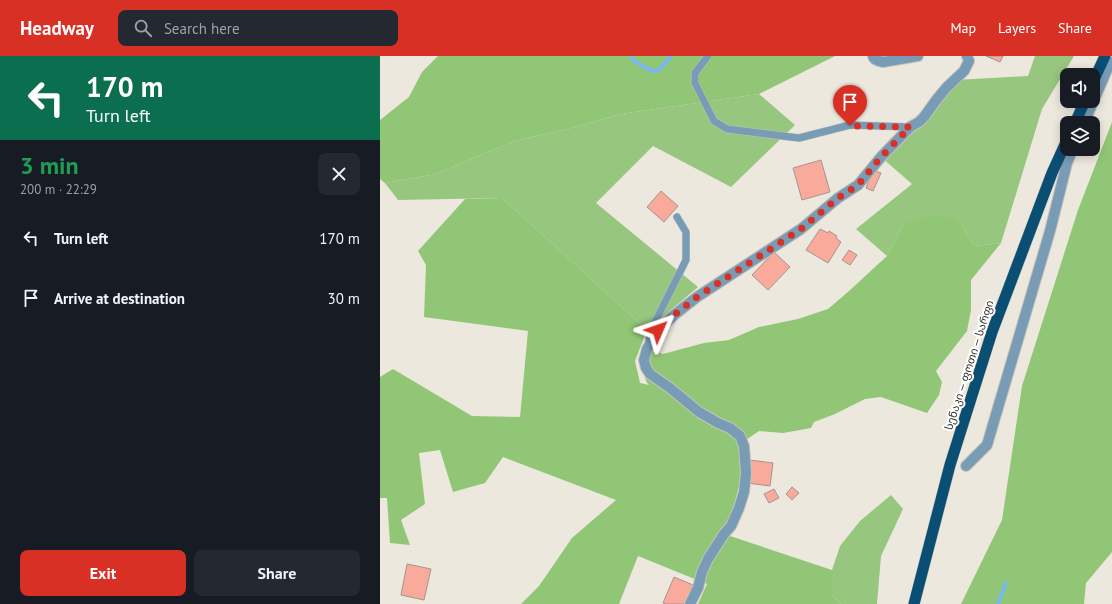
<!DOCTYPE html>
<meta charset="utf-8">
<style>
body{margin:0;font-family:"PT Sans","Noto Sans Georgian",sans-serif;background:#242831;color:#f1f3f6;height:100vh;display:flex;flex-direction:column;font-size:15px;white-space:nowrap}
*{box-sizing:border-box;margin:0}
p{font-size:13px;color:#9ea1a6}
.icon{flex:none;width:22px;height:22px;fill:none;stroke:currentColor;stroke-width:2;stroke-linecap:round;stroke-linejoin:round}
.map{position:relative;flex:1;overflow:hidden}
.sheet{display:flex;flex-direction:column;background:#171b24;width:380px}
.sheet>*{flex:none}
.hud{background:#0b6e4f;color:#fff;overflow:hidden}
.controls{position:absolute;left:680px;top:12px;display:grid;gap:8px}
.controls a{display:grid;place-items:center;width:40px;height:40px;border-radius:8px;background:#171b24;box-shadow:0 2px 10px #0003;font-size:20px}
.pin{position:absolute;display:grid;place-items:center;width:34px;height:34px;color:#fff;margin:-41px -17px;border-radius:50% 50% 50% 0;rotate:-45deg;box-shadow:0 0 4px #0007}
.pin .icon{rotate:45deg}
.me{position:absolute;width:44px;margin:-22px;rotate:47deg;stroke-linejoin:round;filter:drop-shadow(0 0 3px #0008)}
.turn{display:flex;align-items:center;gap:14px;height:84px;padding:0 20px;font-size:18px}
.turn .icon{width:52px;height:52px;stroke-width:2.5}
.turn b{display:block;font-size:28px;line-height:34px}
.round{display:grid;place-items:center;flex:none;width:42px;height:42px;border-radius:8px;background:#242831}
.summary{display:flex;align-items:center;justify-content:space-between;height:68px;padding:0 20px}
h1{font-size:24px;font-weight:800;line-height:30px;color:#1e9e55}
.action{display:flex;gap:8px;margin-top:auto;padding:8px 20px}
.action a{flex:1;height:46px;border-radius:8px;background:#d93025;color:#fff;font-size:16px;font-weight:800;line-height:46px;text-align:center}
.action a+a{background:#242831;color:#f1f3f6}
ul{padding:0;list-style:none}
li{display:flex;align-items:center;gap:12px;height:60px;padding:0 20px}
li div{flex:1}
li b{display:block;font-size:15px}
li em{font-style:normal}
header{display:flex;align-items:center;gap:24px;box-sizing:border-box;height:56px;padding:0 20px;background:#d93025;color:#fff}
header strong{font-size:19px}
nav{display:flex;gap:22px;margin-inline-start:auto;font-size:14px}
.search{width:280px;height:36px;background:#242831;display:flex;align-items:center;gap:10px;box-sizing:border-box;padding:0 14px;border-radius:8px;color:#9ea1a6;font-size:15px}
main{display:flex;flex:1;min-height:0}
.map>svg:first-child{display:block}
</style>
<header>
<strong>Headway</strong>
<div class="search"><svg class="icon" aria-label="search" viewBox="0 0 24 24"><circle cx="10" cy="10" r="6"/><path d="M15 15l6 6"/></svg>Search here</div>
<nav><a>Map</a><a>Layers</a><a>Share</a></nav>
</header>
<main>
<section class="sheet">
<div class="hud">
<div class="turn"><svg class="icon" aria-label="left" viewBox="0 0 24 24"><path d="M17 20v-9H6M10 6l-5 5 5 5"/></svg><div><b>170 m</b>Turn left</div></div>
</div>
<div class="summary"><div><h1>3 min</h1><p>200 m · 22:29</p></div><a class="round"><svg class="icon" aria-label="close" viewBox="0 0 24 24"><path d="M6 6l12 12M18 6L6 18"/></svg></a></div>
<ul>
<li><svg class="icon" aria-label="left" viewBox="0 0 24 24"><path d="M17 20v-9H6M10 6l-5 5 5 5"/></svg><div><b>Turn left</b></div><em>170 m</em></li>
<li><svg class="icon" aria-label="arrive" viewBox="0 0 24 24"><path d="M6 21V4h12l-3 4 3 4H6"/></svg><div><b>Arrive at destination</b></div><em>30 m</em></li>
</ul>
<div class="action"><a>Exit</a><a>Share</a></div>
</section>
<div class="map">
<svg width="732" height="548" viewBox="0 0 732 548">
<rect width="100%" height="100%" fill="#ece8dd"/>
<g fill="#97c67f">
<polygon points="655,0 694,0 662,53 621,187 594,190 579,165 524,167 507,200 476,173 532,128 501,101 575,24 648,20"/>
<polygon points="379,38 415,69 351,131 273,90 216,147 318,231 267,274 122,142 18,144 5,127 56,118 95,101 135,85 195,71 241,58"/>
<polygon points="511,439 523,453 501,500 497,548 461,548 452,539 452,514 460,490 480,465"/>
</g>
<g fill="#91c676">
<polygon points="58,0 455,0 379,38 241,58 195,71 135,85 95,101 56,118 5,127 0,123 0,64 29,41 42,16"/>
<polygon points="732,66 732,496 706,527 704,548 581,548 622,464 642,330 698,154"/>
<path d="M122,142l145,132 -12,31 5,22 9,2c-8,-8 -4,-25 -2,-36l16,5 41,-11 25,-3 30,-13 39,-8 30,-10 21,-18 38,-35 17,-33 33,-8 22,6 15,25 27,-3 -30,37v30l-4,21 -31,40 6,11 -3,13 -12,18 -46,-16 -16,2 -30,15 -21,8 -3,6 -28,5 -24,-2 -19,13 6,16 -15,57 -7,17 108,36v25l9,9h-143l9,-20 -69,-28 -19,48h-98l18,-18 33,-48 44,-38 -113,-43 -18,26 -32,9 -13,-42 -21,3 6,51 -24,16 9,25 -20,-2 -3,-45h-7v-121l13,-8 79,47 48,1 8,-86 -104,-14 2,-52 -8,-14 47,-52z"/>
</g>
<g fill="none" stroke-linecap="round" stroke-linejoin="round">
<g stroke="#76b6fd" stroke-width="3.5">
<polyline points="251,0 254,5 272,15 280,13 291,0"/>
<polyline points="618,548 626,527"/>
</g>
</g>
<g fill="#faaa9a" stroke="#a29592">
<polygon points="606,0 623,0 620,6"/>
<polygon points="441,104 450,136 422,144 413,112"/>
<polygon points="493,114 501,117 493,135 486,132"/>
<polygon points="281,135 298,150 284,166 267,151"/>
<polygon points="440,173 448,177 449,175 457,180 456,182 461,186 448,207 426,194"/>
<polygon points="469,194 477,199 470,209 462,204"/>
<polygon points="394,196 410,211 388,234 372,219"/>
<polygon points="370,404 393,407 390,430 367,427"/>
<polygon points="412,431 419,437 412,444 406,438"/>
<polygon points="394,433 399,442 389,447 384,438"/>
<polygon points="27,508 51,513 44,544 21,539"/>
<polygon points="294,521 313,529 305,548 286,548 283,547"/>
</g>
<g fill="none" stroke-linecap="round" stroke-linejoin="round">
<g stroke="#c6c3b9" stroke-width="8">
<g id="service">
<polyline points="328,0 315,17 315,27 334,65 347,73 419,82 470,69 530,71"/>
<polyline points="269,283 272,272 306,204 306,176 297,161"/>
</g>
</g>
<g stroke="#c6c3b9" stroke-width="12">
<g id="minor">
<polyline points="704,67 727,14 732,6"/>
<polyline points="586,410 607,389 670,175 687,107 693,93"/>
</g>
</g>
<g stroke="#c6c3b9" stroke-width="12">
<g id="tertiary">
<path d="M493,0c1,4 5,5 10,6l35,-6"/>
<polyline points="310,548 318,532 322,516 328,503 344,478 351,470 359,452 364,436 366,417 364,390 360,380 350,372 338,367 319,356 290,332 270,318 266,312 264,304 267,293 278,274 294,259 317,241 421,173 458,142 478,129 501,101 530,71 539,66 544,61 557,43 567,31 584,15 589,5 587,0"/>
</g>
</g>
<g stroke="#c6c3b9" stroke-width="12">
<g id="trunk">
<polyline points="713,26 725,0"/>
<polyline points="695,67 705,45"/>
<polyline points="534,548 570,409 612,276 672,117 687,84"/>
</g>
</g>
<use href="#service" stroke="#799cb6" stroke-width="7"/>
<use href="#minor" stroke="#799cb6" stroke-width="10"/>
<use href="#tertiary" stroke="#799cb6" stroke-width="10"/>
<use href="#trunk" stroke="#0a4e74" stroke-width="11"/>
</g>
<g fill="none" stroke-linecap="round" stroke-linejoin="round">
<polyline stroke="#d93025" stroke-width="7" stroke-dasharray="0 12.6" points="278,274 294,259 317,241 421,173 458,142 478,129 501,101 530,71 470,70"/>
</g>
<g text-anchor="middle" stroke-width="4" stroke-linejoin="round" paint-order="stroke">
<g font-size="11" fill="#302f2a" stroke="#fff">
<text transform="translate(589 309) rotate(-72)" y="4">სენაკი — ფოთი — სარფი</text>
</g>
</g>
</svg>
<div class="controls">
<a><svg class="icon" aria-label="sound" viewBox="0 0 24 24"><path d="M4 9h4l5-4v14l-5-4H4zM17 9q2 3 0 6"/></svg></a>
<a><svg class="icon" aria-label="layers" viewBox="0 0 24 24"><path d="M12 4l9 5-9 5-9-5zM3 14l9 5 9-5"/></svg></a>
</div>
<div class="pin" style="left:470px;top:70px;background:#d93025"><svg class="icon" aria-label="arrive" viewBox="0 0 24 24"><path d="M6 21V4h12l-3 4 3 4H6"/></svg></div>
<svg class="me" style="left:278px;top:274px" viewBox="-20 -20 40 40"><path d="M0-17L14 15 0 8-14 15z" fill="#d93025" stroke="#fff" stroke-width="4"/></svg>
</div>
</main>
